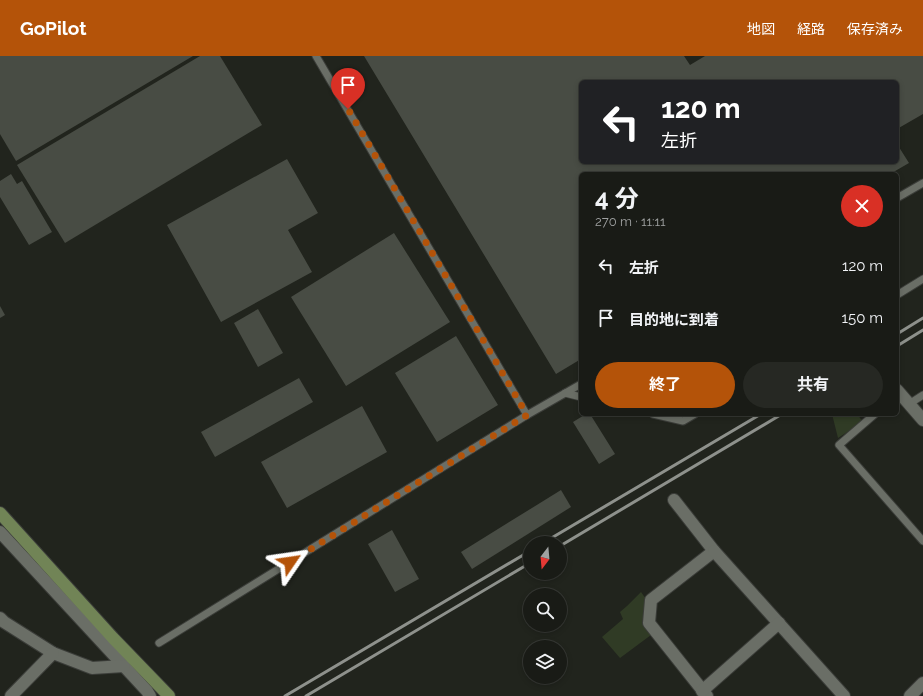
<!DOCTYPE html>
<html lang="ja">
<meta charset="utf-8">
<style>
body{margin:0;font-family:Raleway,"Noto Sans JP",sans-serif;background:#262823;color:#f1f3f6;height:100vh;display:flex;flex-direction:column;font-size:15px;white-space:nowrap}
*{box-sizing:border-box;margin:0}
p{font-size:13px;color:#9fa1a1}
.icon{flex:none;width:22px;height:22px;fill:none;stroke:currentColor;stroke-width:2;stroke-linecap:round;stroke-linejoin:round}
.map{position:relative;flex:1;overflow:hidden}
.panel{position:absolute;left:579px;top:116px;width:320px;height:244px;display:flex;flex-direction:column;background:#191b16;border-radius:6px;box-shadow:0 2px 6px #0003,0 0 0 1px #373935}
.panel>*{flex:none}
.banner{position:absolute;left:579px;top:24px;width:320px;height:84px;border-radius:6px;box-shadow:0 2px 6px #0003,0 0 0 1px #373935;background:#202124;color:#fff;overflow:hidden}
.needle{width:26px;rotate:196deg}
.fabs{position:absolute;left:523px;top:480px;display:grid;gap:8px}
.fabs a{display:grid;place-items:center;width:44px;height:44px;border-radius:50%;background:#191b16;box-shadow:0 2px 6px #0003,0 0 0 1px #373935;font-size:20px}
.pin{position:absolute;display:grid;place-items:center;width:34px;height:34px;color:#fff;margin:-41px -17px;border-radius:50% 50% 50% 0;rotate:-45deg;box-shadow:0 0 4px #0007}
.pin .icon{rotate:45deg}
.me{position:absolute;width:44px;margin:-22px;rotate:58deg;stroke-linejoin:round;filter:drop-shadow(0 0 3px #0008)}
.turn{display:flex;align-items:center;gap:14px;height:84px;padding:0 16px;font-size:18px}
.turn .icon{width:52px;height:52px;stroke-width:2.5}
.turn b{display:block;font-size:28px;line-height:34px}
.round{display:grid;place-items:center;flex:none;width:42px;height:42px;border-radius:21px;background:#262823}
.overview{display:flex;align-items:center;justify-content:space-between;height:68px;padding:0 16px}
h1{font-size:24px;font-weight:700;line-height:30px}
.primary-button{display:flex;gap:8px;margin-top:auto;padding:8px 16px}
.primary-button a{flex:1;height:46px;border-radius:24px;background:#b45309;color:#fff;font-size:16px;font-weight:700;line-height:46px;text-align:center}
.primary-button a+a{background:#262823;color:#f1f3f6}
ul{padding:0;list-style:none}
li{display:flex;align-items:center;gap:12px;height:52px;padding:0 16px}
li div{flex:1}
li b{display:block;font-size:15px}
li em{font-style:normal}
header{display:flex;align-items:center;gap:24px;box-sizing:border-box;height:56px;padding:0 20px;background:#b45309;color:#fff}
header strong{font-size:19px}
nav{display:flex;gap:22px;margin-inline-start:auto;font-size:14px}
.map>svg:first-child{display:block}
</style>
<header>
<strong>GoPilot</strong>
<nav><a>地図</a><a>経路</a><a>保存済み</a></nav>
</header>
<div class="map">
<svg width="923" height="640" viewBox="0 0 923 640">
<rect width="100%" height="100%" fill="#21241d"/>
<g fill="#303b25">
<polygon points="832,358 857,358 863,366 838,382"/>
<polygon points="641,536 653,553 651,579 620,602 602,581 623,563 620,556 627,550"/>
</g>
<g fill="#484c44">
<polygon points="0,0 193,0 16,105 0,78"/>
<polygon points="200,0 220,0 262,69 65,187 17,109"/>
<polygon points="364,0 684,0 690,9 705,0 923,0 923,58 897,73 897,26 581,26 581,106 897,106 897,88 909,107 890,118 581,118 581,303 556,318"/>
<polygon points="287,103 318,157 288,174 312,216 221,266 167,169"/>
<polygon points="11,118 17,128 22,125 52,176 29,189 0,141 0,125"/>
<polygon points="394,177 450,266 346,330 291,241"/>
<polygon points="0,250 5,259 0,262"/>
<polygon points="258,253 283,297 258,311 234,267"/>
<polygon points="456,280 498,349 437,386 395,317"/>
<polygon points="299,322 313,346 215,401 201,376"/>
<polygon points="362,350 387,396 287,452 261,406"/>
<polygon points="586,358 590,358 615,398 599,408 573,366"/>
<polygon points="561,434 571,451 472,513 461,496"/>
<polygon points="392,474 419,523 395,536 368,488"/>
</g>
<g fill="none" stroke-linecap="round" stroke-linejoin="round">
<g stroke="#3b3d39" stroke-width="9">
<g id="lane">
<polyline points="897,142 923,127"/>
<polyline points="897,239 923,223"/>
<polyline points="565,337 581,341"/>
<polyline points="909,348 923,339"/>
<polyline points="653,358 683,365 695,358"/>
<polyline points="875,358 839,389 923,485"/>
<polyline points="527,359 581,328"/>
<polyline points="159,587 527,359 316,0"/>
</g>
</g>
<g stroke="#3b3d39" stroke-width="14">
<g id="street">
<polyline points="897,334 923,364"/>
<polyline points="674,444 714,495 651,544 649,567 707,640"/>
<polyline points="0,476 147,635 150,640"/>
<polyline points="714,495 844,640"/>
<polyline points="0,562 4,566 53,597 92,612 124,610"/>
<polyline points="702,635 779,567"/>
<polyline points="11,640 53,597"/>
<polyline points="910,640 923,627"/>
</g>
</g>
<g stroke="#3b3d39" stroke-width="14">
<polyline id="secondary" points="0,457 113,582 169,640"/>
</g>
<use href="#lane" stroke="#6a6e66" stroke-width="7"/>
<use href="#street" stroke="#6a6e66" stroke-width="12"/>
<use href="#secondary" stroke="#718456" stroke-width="12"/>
<g stroke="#8e918c" stroke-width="3">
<polyline points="897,278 923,262"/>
<polyline points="897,290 923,274"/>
<polyline points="543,487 761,358"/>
<polyline points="560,490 782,358"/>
<polyline points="285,640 530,495"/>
<polyline points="306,640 530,507"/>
</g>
</g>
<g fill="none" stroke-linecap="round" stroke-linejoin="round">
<polyline stroke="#b45309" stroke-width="7" stroke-dasharray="0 12.6" points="290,506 527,359 348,53"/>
</g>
</svg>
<div class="fabs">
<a><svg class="needle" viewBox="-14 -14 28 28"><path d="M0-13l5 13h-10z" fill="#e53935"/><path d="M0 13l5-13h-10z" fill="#9fa1a1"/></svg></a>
<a><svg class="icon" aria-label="search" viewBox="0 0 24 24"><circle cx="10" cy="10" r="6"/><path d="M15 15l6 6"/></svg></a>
<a><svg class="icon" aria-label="layers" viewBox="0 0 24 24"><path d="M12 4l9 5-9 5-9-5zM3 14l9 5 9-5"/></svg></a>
</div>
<div class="pin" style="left:348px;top:53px;background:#d93025"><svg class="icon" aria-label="arrive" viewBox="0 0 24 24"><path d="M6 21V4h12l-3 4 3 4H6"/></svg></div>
<svg class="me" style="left:290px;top:506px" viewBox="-20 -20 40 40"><path d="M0-17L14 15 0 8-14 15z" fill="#b45309" stroke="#fff" stroke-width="4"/></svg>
<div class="banner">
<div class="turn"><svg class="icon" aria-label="left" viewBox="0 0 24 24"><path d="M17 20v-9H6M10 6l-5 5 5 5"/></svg><div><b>120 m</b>左折</div></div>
</div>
<section class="panel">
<div class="overview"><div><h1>4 分</h1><p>270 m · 11:11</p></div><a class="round" style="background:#d93025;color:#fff"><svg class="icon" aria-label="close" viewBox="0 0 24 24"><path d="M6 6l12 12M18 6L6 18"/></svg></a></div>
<ul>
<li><svg class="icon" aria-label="left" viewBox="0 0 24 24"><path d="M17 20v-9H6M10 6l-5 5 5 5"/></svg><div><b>左折</b></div><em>120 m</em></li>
<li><svg class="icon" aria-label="arrive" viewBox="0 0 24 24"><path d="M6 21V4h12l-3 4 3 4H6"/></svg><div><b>目的地に到着</b></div><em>150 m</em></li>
</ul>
<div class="primary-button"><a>終了</a><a>共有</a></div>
</section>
</div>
